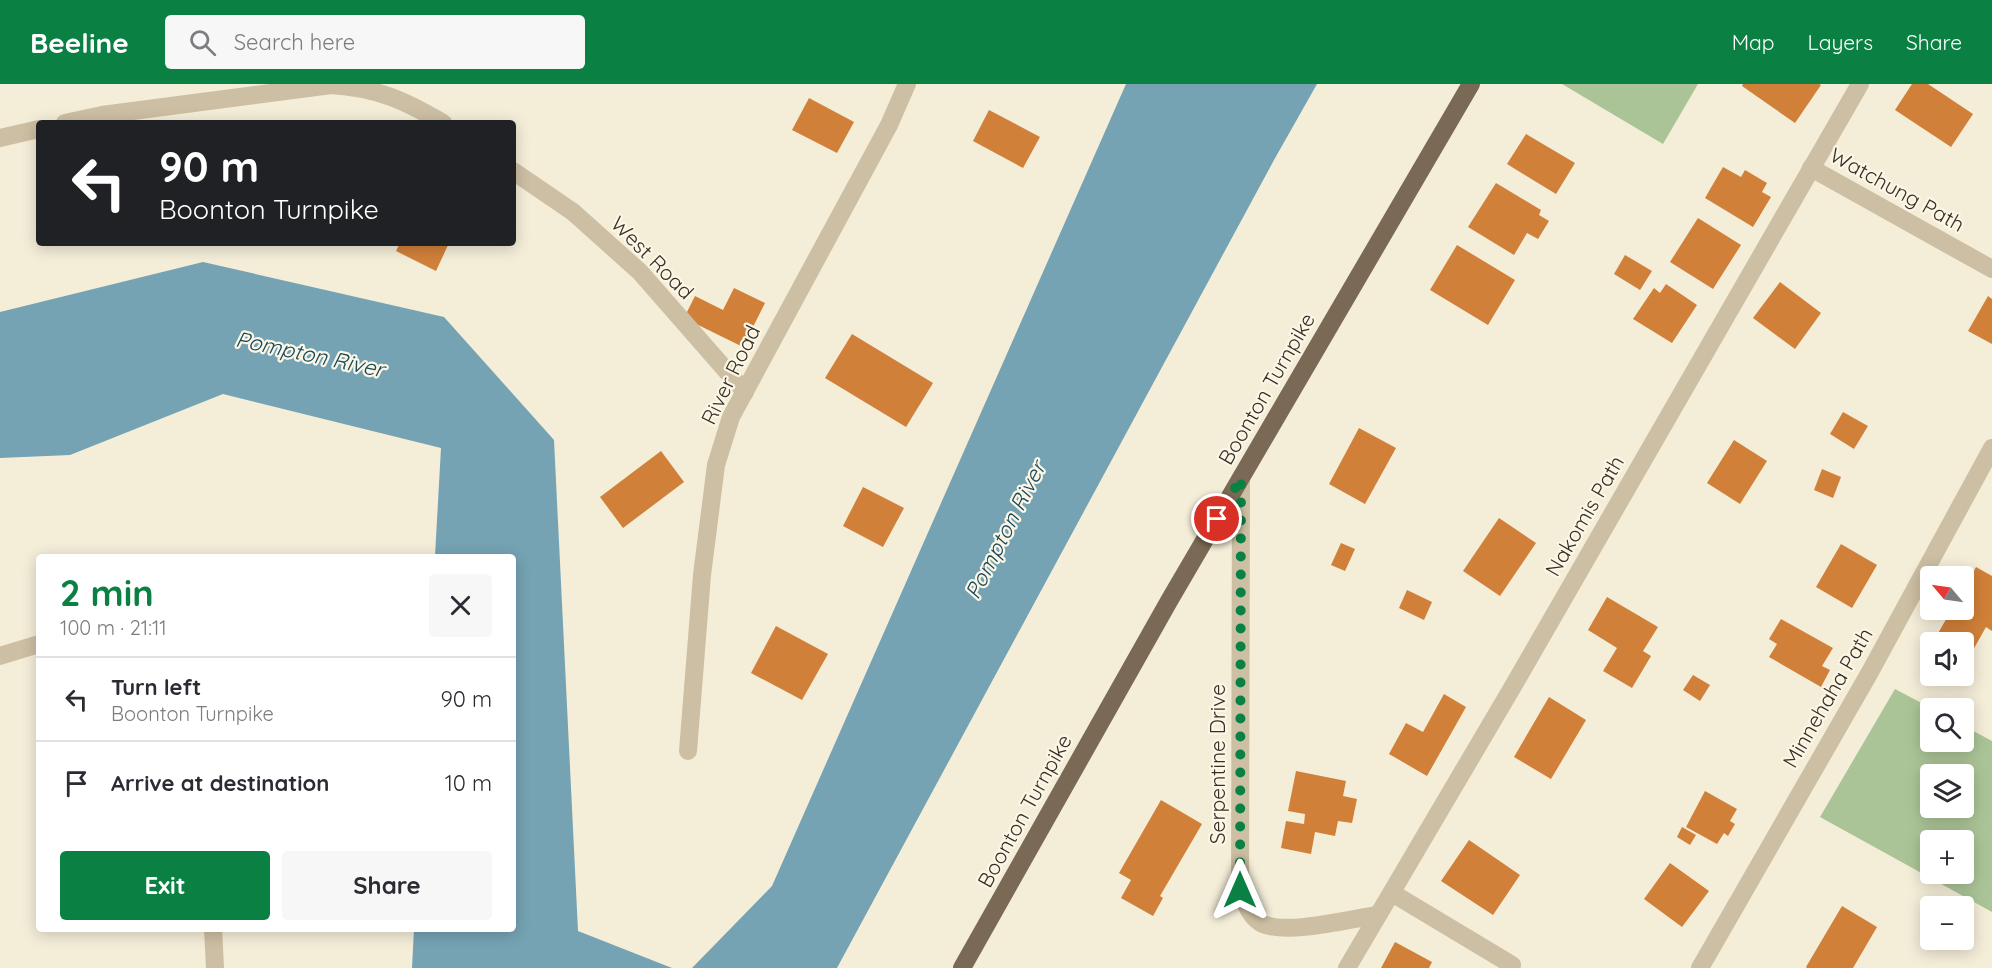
<!DOCTYPE html>
<meta charset="utf-8">
<style>
body{margin:0;font-family:Quicksand,sans-serif;background:#f7f7f7;color:#2b2b33;height:100vh;display:flex;flex-direction:column;font-size:22px;white-space:nowrap}
*{box-sizing:border-box;margin:0}
p{font-size:20px;color:#7c7c81}
.icon{flex:none;width:33px;height:33px;fill:none;stroke:currentColor;stroke-width:2;stroke-linecap:round;stroke-linejoin:round}
.map{position:relative;flex:1;overflow:hidden}
.panel{position:absolute;left:36px;top:470px;width:480px;height:378px;display:flex;flex-direction:column;background:#fff;border-radius:6px;box-shadow:0 3px 15px #0003}
.panel>*{flex:none}
.hud{position:absolute;left:36px;top:36px;width:480px;height:126px;border-radius:6px;box-shadow:0 3px 15px #0003;background:#202124;color:#fff;overflow:hidden}
.needle{width:39px;rotate:299deg}
.buttons{position:absolute;left:1920px;top:482px;display:grid;gap:12px}
.buttons a{display:grid;place-items:center;width:54px;height:54px;border-radius:6px;background:#fff;box-shadow:0 3px 15px #0003;font-size:30px}
.pin{position:absolute;display:grid;place-items:center;width:51px;height:51px;color:#fff;margin:-26px;border:3px solid #fff;border-radius:50%;box-shadow:0 2px 6px #0007}
.me{position:absolute;width:66px;margin:-33px;rotate:0deg;stroke-linejoin:round;filter:drop-shadow(0 0 4px #0008)}
.turn{display:flex;align-items:center;gap:21px;height:126px;padding:0 24px;font-size:27px}
.turn .icon{width:78px;height:78px;stroke-width:2.5}
.turn b{display:block;font-size:42px;line-height:51px}
.round{display:grid;place-items:center;flex:none;width:63px;height:63px;border-radius:6px;background:#f7f7f7}
.overview{display:flex;align-items:center;justify-content:space-between;height:102px;padding:0 24px}
h1{font-size:36px;font-weight:800;line-height:45px;color:#0b8043}
.cta{display:flex;gap:12px;margin-top:auto;padding:12px 24px}
.cta a{flex:1;height:69px;border-radius:6px;background:#0b8043;color:#fff;font-size:24px;font-weight:800;line-height:69px;text-align:center}
.cta a+a{background:#f7f7f7;color:#2b2b33}
ul{padding:0;list-style:none}
li{display:flex;align-items:center;gap:18px;height:84px;padding:0 24px;border-top:2px solid #e1e1e2}
li div{flex:1}
li b{display:block;font-size:22px}
li em{font-style:normal}
header{display:flex;align-items:center;gap:36px;box-sizing:border-box;height:84px;padding:0 30px;background:#0b8043;color:#fff}
header strong{font-size:28px}
nav{display:flex;gap:33px;margin-inline-start:auto;font-size:21px}
.search{width:420px;height:54px;background:#f7f7f7;display:flex;align-items:center;gap:15px;box-sizing:border-box;padding:0 21px;border-radius:6px;color:#7c7c81;font-size:22px}
.map>svg:first-child{display:block}
</style>
<header>
<strong>Beeline</strong>
<div class="search"><svg class="icon" aria-label="search" viewBox="0 0 24 24"><circle cx="10" cy="10" r="6"/><path d="M15 15l6 6"/></svg>Search here</div>
<nav><a>Map</a><a>Layers</a><a>Share</a></nav>
</header>
<div class="map">
<svg width="1992" height="884" viewBox="0 0 1992 884">
<rect width="100%" height="100%" fill="#f4edd8"/>
<g fill="#abc497" fill-rule="evenodd">
<polygon points="1562,0 1698,0 1663,60"/>
<path d="M1895,605l36,19 -1,33h34v-15l28,15v171l-172,-95zM1930,690h34v33h-34zM1930,756h34v33h-34z"/>
</g>
<g fill="#75a3b3">
<polygon points="1126,0 1317,0 1274,76 837,884 692,884 772,802"/>
<polygon points="203,178 444,233 554,356 578,847 672,884 412,884 414,845 513,844 513,472 435,472 441,364 223,310 70,371 0,374 0,228"/>
</g>
<g fill="#d18039">
<polygon points="1743,0 1819,0 1821,1 1795,39 1742,2"/>
<polygon points="1912,0 1928,0 1973,30 1951,63 1895,26"/>
<polygon points="809,14 854,38 837,69 792,46"/>
<polygon points="989,26 1040,53 1023,84 973,57"/>
<polygon points="1526,50 1575,79 1556,110 1507,80"/>
<polygon points="1723,83 1741,93 1745,86 1767,99 1762,108 1771,113 1753,143 1705,114"/>
<polygon points="1496,99 1541,126 1539,131 1549,137 1538,155 1527,149 1514,171 1468,143"/>
<polygon points="1698,134 1741,161 1713,205 1670,178"/>
<polygon points="400,159 449,159 436,187 396,167"/>
<polygon points="1457,161 1515,196 1488,241 1430,206"/>
<polygon points="1625,171 1652,187 1640,206 1614,190"/>
<polygon points="1780,198 1821,229 1795,265 1753,234"/>
<polygon points="1666,200 1697,221 1672,259 1633,235 1654,204 1660,209"/>
<polygon points="734,204 765,219 743,263 684,234 695,212 723,226"/>
<polygon points="1988,212 1992,215 1992,260 1968,247"/>
<polygon points="852,250 933,299 906,343 825,294"/>
<polygon points="1843,328 1868,342 1854,365 1830,350"/>
<polygon points="1359,344 1396,364 1365,420 1329,400"/>
<polygon points="1734,356 1767,377 1740,420 1707,399"/>
<polygon points="661,367 684,398 623,444 600,413"/>
<polygon points="1822,385 1841,393 1833,414 1814,406"/>
<polygon points="863,403 904,424 883,463 843,442"/>
<polygon points="1499,434 1536,459 1500,512 1463,487"/>
<polygon points="1341,459 1355,465 1345,487 1331,481"/>
<polygon points="1841,460 1877,481 1852,524 1816,503"/>
<polygon points="1976,483 1992,492 1992,547 1986,543 1964,582 1964,558 1933,558 1952,525 1964,525 1964,505"/>
<polygon points="1407,506 1432,518 1424,536 1399,524"/>
<polygon points="1607,513 1658,543 1643,567 1651,572 1632,604 1603,587 1617,564 1588,546"/>
<polygon points="1781,535 1833,564 1822,582 1830,586 1821,603 1769,573 1777,560 1769,555"/>
<polygon points="776,542 828,570 802,616 751,589"/>
<polygon points="1693,591 1710,601 1700,617 1683,606"/>
<polygon points="1444,610 1466,623 1427,692 1389,670 1406,639 1423,648"/>
<polygon points="1549,613 1586,636 1551,695 1514,673"/>
<polygon points="1296,687 1346,697 1343,712 1357,715 1352,739 1338,737 1335,752 1315,748 1311,770 1281,764 1286,737 1304,740 1305,730 1288,727"/>
<polygon points="1705,707 1737,725 1730,737 1735,740 1728,752 1724,749 1717,760 1686,743"/>
<polygon points="1161,716 1202,740 1160,812 1163,814 1153,832 1121,814 1131,796 1119,789"/>
<polygon points="1682,743 1696,751 1690,761 1677,753"/>
<polygon points="1469,756 1520,791 1493,831 1441,797"/>
<polygon points="1670,779 1709,807 1682,843 1644,815"/>
<polygon points="1842,822 1877,843 1853,884 1807,884 1806,883"/>
<polygon points="1395,858 1432,878 1429,884 1381,884"/>
</g>
<g fill="none" stroke-linecap="round" stroke-linejoin="round">
<g stroke="#cdbfa3" stroke-width="18">
<path d="M65,39l37,-8 229,-30c46,3 73,15 112,38"/>
<polyline points="0,54 39,45"/>
<polyline points="1811,84 1992,185"/>
<polyline points="513,87 573,128 640,188 745,308"/>
<path d="M1241,395l-1,411c5,12 10,28 23,34 25,11 87,-5 115,-9"/>
<polyline points="0,572 39,560"/>
<polyline points="688,667 702,491 716,381 731,333 889,41 907,0"/>
<polyline points="1392,809 1512,881"/>
<polyline points="213,844 215,884"/>
<polyline points="1347,884 1512,604 1860,0"/>
<polyline points="1700,884 1870,588 1992,364"/>
</g>
<polyline stroke="#7a6a55" stroke-width="18" points="962,884 1169,517 1471,0"/>
</g>
<g fill="none" stroke-linecap="round" stroke-linejoin="round">
<polyline stroke="#0b8043" stroke-width="10" stroke-dasharray="0 18" points="1217,435 1241,394 1240,806"/>
</g>
<g text-anchor="middle" stroke-width="4.5" stroke-linejoin="round" paint-order="stroke">
<g font-size="21" fill="#372f26" stroke="#fbf6e5">
<text transform="translate(1897 106) rotate(29)" y="7">Watchung Path</text>
<text transform="translate(652 174) rotate(45)" y="7">West Road</text>
<text transform="translate(731 291) rotate(-64)" y="7">River Road</text>
<text transform="translate(1267 305) rotate(-60)" y="7">Boonton Turnpike</text>
<text transform="translate(1585 432) rotate(-60)" y="7">Nakomis Path</text>
<text transform="translate(1828 614) rotate(-60)" y="7">Minnehaha Path</text>
<text transform="translate(1218 680) rotate(-90)" y="7">Serpentine Drive</text>
<text transform="translate(1025 727) rotate(-61)" y="7">Boonton Turnpike</text>
</g>
<g font-size="22" font-style="italic" fill="#18485c" stroke="#fbf6e5">
<text transform="translate(310 270) rotate(12)" y="8">Pompton River</text>
<text transform="translate(1005 446) rotate(-63)" y="8">Pompton River</text>
</g>
</g>
</svg>
<div class="buttons">
<a><svg class="needle" viewBox="-14 -14 28 28"><path d="M0-13l5 13h-10z" fill="#e53935"/><path d="M0 13l5-13h-10z" fill="#7c7c81"/></svg></a>
<a><svg class="icon" aria-label="sound" viewBox="0 0 24 24"><path d="M4 9h4l5-4v14l-5-4H4zM17 9q2 3 0 6"/></svg></a>
<a><svg class="icon" aria-label="search" viewBox="0 0 24 24"><circle cx="10" cy="10" r="6"/><path d="M15 15l6 6"/></svg></a>
<a><svg class="icon" aria-label="layers" viewBox="0 0 24 24"><path d="M12 4l9 5-9 5-9-5zM3 14l9 5 9-5"/></svg></a>
<a>+</a>
<a>−</a>
</div>
<div class="pin" style="left:1217px;top:435px;background:#d93025"><svg class="icon" aria-label="arrive" viewBox="0 0 24 24"><path d="M6 21V4h12l-3 4 3 4H6"/></svg></div>
<svg class="me" style="left:1240px;top:806px" viewBox="-20 -20 40 40"><path d="M0-17L14 15 0 8-14 15z" fill="#0b8043" stroke="#fff" stroke-width="4"/></svg>
<div class="hud">
<div class="turn"><svg class="icon" aria-label="left" viewBox="0 0 24 24"><path d="M17 20v-9H6M10 6l-5 5 5 5"/></svg><div><b>90 m</b>Boonton Turnpike</div></div>
</div>
<section class="panel">
<div class="overview"><div><h1>2 min</h1><p>100 m · 21:11</p></div><a class="round"><svg class="icon" aria-label="close" viewBox="0 0 24 24"><path d="M6 6l12 12M18 6L6 18"/></svg></a></div>
<ul>
<li><svg class="icon" aria-label="left" viewBox="0 0 24 24"><path d="M17 20v-9H6M10 6l-5 5 5 5"/></svg><div><b>Turn left</b><p>Boonton Turnpike</p></div><em>90 m</em></li>
<li><svg class="icon" aria-label="arrive" viewBox="0 0 24 24"><path d="M6 21V4h12l-3 4 3 4H6"/></svg><div><b>Arrive at destination</b></div><em>10 m</em></li>
</ul>
<div class="cta"><a>Exit</a><a>Share</a></div>
</section>
</div>
